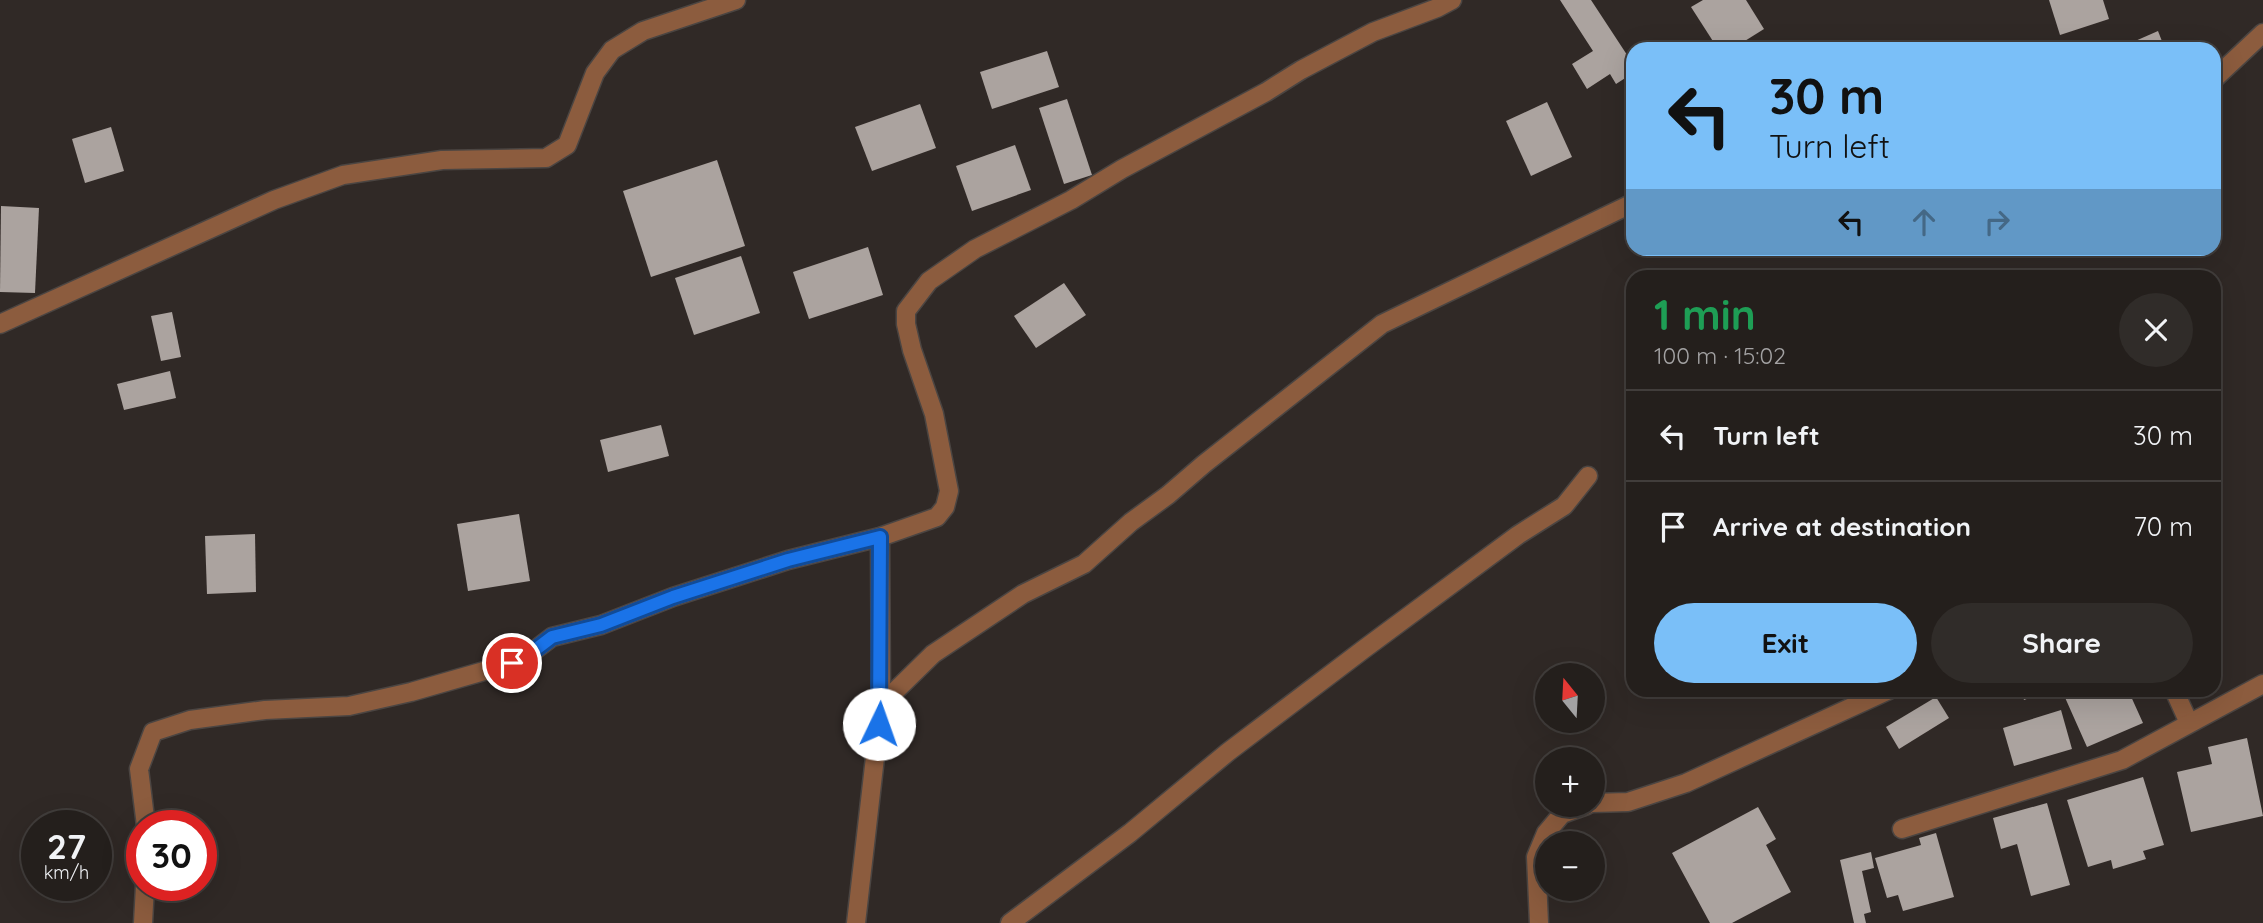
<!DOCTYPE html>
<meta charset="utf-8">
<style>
body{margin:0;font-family:Quicksand,sans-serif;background:#302c29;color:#f1f3f6;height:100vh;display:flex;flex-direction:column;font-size:26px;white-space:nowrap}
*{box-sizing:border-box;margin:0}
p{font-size:23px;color:#a3a2a3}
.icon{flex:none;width:38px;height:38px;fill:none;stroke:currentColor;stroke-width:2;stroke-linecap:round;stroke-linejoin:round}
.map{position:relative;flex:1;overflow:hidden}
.panel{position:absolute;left:1626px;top:270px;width:595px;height:427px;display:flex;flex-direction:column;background:#241f1c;border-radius:21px;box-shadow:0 7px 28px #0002,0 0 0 2px #413d3b}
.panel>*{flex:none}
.guide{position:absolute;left:1626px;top:42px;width:595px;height:214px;border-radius:21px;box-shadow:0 7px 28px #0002,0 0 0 2px #413d3b;background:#7abff8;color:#111;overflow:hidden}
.needle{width:46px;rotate:342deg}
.controls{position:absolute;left:1535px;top:663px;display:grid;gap:14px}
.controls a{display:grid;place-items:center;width:70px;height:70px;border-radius:50%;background:#241f1c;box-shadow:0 7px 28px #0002,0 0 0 2px #413d3b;font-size:35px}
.speed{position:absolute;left:21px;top:810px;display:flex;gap:14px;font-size:35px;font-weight:700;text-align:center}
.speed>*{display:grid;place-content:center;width:91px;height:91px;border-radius:50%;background:#241f1c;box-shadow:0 7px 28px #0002,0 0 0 2px #413d3b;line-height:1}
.speed small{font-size:18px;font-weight:400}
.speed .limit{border:10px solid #d22;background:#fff;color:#111}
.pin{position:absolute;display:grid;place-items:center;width:60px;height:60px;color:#fff;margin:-30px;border:4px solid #fff;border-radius:50%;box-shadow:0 2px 7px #0007}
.me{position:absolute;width:77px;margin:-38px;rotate:3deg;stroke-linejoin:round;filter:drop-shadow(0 0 5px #0008)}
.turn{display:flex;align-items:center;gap:24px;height:147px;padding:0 28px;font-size:32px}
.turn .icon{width:91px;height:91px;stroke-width:2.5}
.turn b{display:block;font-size:49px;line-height:60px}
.lanes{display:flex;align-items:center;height:66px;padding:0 28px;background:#0003;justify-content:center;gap:35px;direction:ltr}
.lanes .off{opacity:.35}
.round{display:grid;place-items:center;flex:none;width:74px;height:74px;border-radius:37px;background:#302c29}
.summary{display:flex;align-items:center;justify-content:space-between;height:119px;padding:0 28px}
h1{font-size:42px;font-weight:800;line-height:52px;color:#1e9e55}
.primary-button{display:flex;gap:14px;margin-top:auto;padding:14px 28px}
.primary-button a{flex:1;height:80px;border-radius:42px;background:#7abff8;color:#111;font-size:28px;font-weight:800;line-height:80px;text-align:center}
.primary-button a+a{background:#302c29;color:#f1f3f6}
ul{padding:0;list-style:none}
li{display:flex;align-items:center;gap:21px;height:91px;padding:0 28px;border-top:2px solid #413d3b}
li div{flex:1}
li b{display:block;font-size:26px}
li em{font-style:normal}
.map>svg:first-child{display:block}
</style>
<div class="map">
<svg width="2263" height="923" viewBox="0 0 2263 923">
<rect width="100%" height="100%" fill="#302926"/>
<g fill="#aba39f">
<polygon points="1560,0 1591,0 1633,64 1633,73 1616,84 1610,74 1587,89 1572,64 1593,51"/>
<polygon points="1703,0 1746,0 1764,29 1732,49 1718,49 1691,7"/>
<polygon points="2049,0 2103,0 2109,19 2060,35"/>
<polygon points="2158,31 2165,49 2117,49"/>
<polygon points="1047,51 1059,87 992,109 980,72"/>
<polygon points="1067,99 1092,175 1064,184 1039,108"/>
<polygon points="1547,102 1572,157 1531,176 1506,121"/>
<polygon points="920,104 936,148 872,171 855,127"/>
<polygon points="111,127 124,171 85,183 72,139"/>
<polygon points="1015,145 1031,190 972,211 956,166"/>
<polygon points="717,160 745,246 651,277 623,191"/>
<polygon points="1,206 39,208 35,293 0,292"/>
<polygon points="868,247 883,295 809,319 793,272"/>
<polygon points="741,256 760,313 694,335 675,278"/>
<polygon points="1064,283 1086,315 1036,348 1014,316"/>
<polygon points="172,312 181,357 161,361 151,316"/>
<polygon points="170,371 176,398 124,410 117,384"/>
<polygon points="661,425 669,456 608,472 600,440"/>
<polygon points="519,514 530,581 468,591 457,524"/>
<polygon points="255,534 256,592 207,594 205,536"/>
<polygon points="2021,690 2050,690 2024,700"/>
<polygon points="2072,690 2135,690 2129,692 2143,723 2087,747 2063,693"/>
<polygon points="1936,697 1949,718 1899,749 1886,727"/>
<polygon points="2061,710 2072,749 2014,766 2003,728"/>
<polygon points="2247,738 2263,816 2191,832 2177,772 2212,764 2208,747"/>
<polygon points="2143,777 2164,845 2143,851 2146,859 2113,869 2111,860 2088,867 2067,800"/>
<polygon points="2047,803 2070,885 2031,896 2017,844 2001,849 1993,818"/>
<polygon points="1758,807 1776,839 1766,845 1791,892 1732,923 1710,923 1672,853"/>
<polygon points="1936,833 1954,897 1903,911 1898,895 1887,898 1875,858 1921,845 1919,838"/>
<polygon points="1871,852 1874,868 1862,871 1871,912 1864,914 1866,923 1854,923 1840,860"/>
</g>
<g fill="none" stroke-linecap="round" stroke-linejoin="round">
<g stroke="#4b4542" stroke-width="21">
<g id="minor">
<polyline points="2214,79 2263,33"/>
<polyline points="0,324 274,200 343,175 442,160 546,158 567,145 595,73 612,50 643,31 736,0"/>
<polyline points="880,537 881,705"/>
<polyline points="2174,690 2189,723"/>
<polyline points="1592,803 1628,802 1686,783 1889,690"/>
<polyline points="146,826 139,769 153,732 190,720 265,710 349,706 411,692 512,663 531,653 552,637 601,625 673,597 788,560 880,537 937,517 945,507 949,491 934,414 912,350 906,324 906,311 929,281 975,249 1071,200 1122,169 1266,92 1301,70 1373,32 1437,8 1452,0"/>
<polyline points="1902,829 2122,760 2263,684"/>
<polyline points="143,923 145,886"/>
<polyline points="856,923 881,705 933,654 1023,594 1084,564 1131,522 1168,495 1204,464 1382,324 1633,203"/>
<polyline points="1010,923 1130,833 1228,752 1364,649 1518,535 1564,506 1588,476"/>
<polyline points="1539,923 1536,857 1546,833 1562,814 1587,805"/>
</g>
</g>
<use href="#minor" stroke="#8c5c3e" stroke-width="18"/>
</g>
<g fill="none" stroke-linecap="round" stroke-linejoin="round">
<g stroke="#114b97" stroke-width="18">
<polyline id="route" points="512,663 531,653 552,637 601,625 673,597 788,560 880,537 879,724"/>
</g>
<use href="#route" stroke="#1a73e8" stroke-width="12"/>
</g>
</svg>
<div class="controls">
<a><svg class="needle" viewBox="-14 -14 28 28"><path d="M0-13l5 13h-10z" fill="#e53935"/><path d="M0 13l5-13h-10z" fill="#a3a2a3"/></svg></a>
<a>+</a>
<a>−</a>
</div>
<div class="speed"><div>27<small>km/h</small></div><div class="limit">30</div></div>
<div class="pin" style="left:512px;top:663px;background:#d93025"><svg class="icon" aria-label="arrive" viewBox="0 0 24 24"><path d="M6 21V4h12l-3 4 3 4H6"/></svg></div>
<svg class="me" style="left:879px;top:724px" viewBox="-20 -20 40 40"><circle r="19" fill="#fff"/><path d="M0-13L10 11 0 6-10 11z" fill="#1a73e8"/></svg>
<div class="guide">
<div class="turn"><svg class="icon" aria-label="left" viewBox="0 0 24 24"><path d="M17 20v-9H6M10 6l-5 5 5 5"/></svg><div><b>30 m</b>Turn left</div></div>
<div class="lanes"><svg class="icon" aria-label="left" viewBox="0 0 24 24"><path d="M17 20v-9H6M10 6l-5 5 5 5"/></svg><svg class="icon off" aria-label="ahead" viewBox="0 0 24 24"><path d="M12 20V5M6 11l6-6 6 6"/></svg><svg class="icon off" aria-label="right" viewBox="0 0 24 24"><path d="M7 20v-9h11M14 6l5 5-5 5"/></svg></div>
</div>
<section class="panel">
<div class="summary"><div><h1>1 min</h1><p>100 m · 15:02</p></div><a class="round"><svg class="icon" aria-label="close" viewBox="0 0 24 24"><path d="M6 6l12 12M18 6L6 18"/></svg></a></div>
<ul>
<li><svg class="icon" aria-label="left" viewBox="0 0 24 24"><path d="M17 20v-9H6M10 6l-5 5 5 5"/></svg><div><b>Turn left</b></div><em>30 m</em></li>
<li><svg class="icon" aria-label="arrive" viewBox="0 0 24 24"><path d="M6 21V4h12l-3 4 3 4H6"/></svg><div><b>Arrive at destination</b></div><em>70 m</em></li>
</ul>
<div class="primary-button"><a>Exit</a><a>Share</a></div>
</section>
</div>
